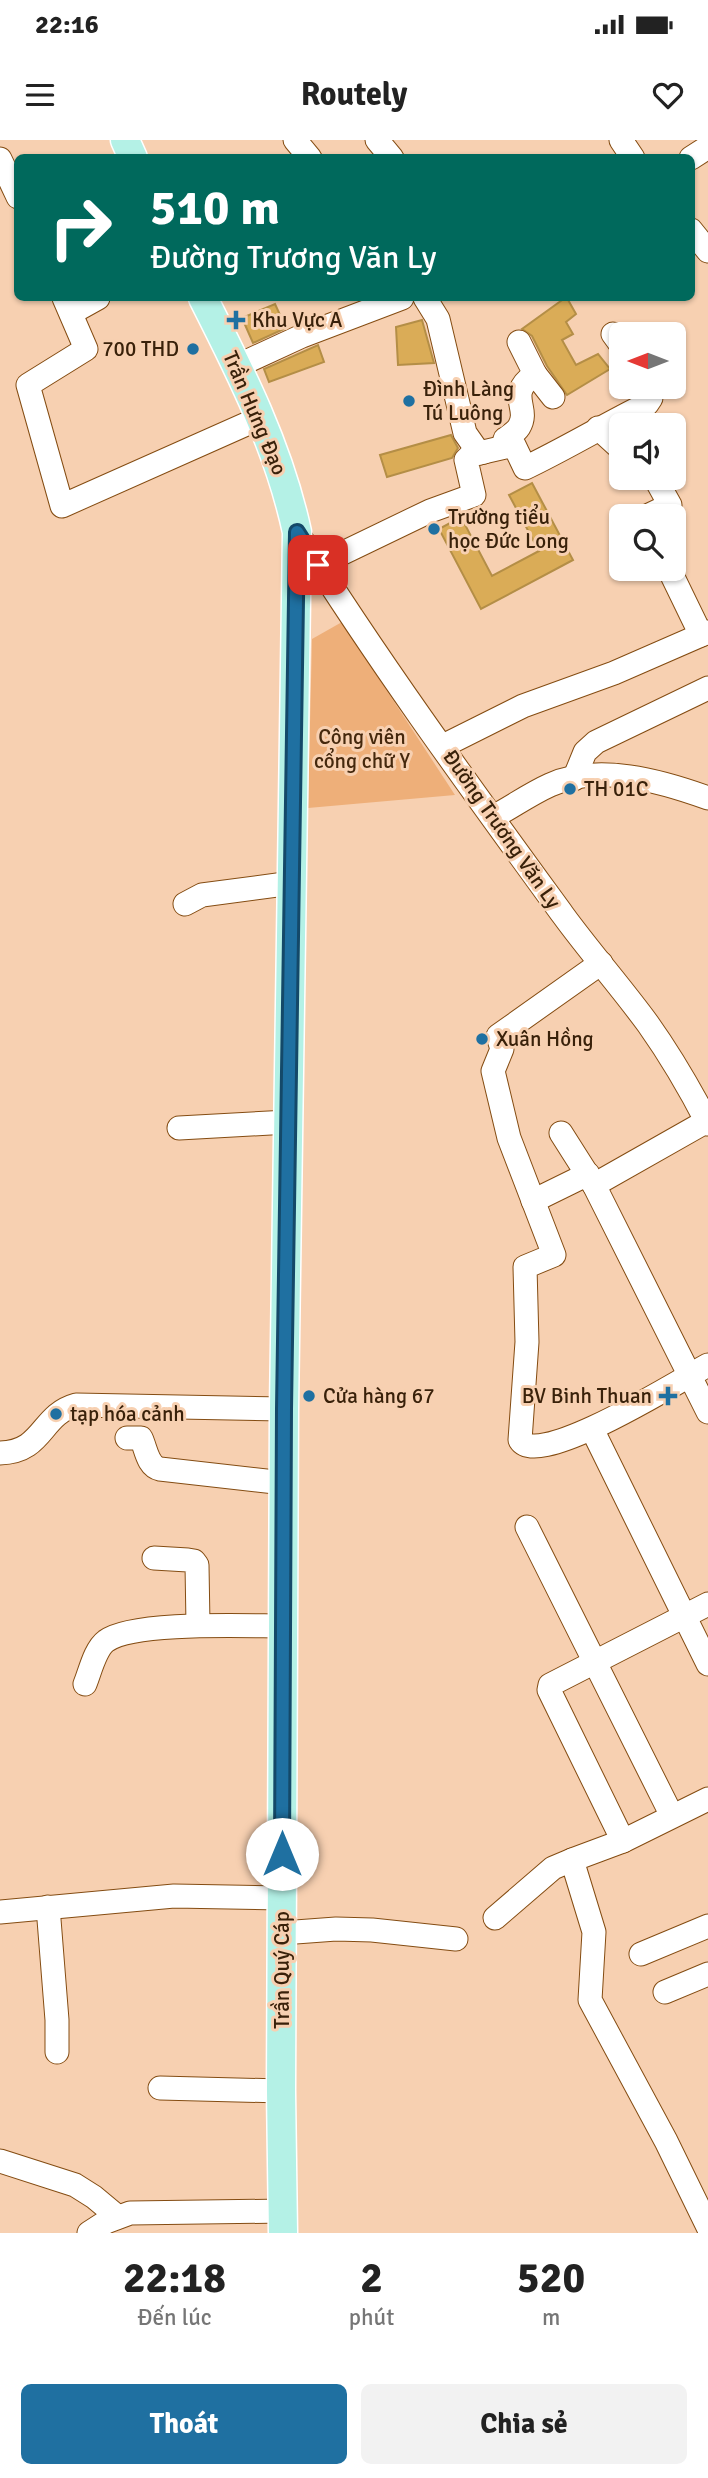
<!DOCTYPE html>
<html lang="vi">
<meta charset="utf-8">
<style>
body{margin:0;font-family:Signika,sans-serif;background:#f2f2f2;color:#222;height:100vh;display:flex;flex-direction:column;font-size:26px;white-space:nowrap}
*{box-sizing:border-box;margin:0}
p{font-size:23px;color:#767676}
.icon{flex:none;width:38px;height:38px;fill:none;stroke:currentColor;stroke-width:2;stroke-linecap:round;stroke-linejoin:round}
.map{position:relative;height:2093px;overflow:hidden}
.side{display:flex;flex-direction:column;background:#fff;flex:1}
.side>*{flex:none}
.top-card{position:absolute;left:14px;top:14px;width:681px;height:147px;border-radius:10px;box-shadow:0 2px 5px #0004;background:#00695c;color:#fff;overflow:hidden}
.needle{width:46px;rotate:270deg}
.fabs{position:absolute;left:609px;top:182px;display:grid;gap:14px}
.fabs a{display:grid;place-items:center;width:77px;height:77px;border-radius:10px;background:#fff;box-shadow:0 2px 5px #0004;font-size:35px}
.pin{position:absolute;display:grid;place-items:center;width:60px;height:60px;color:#fff;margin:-30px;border-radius:14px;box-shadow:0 4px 10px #0006}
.me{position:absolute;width:77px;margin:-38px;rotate:0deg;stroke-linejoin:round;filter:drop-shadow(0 0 5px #0008)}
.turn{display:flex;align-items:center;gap:24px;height:147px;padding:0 21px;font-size:32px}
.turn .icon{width:91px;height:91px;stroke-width:2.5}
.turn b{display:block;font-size:49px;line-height:60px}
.eta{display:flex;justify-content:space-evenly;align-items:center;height:119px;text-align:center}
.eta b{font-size:42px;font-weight:700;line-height:49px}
.button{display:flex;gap:14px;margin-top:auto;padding:14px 21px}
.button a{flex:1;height:80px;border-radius:10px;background:#1f70a1;color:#fff;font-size:28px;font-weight:700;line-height:80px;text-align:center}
.button a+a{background:#f2f2f2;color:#222}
.status{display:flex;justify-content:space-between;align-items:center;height:49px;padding:0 35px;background:#fff;direction:ltr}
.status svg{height:19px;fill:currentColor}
header{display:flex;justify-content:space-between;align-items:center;height:91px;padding:0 21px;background:#fff;font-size:32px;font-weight:700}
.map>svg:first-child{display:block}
</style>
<div class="status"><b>22:16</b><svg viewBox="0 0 49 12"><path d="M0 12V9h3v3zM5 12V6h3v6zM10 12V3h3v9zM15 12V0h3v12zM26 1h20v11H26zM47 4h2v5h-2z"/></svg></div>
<header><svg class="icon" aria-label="menu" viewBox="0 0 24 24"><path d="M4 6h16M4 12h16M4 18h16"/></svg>Routely<svg class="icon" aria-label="heart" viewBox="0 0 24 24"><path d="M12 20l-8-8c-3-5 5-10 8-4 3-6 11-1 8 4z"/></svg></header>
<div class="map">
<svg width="708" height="2093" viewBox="0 0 708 2093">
<rect width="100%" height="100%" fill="#f7d0b1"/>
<polygon fill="#eeaf79" points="342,482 455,655 308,668 312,499"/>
<g fill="#daac57" stroke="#b48e46" stroke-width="2">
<polygon points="565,158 567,158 576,174 566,182 573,194 562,200 576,225 598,214 610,229 567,255 547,226 532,196 522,189"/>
<polygon points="275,164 286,188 253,203 242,178"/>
<polygon points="422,180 434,223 398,225 396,187"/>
<polygon points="318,205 324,222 269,242 264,229"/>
<polygon points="451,295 458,308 452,318 387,337 380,315"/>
<polygon points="532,343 573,420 481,469 439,389 461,377 492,436 539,411 509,355"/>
</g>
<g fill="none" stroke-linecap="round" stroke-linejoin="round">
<g stroke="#844c12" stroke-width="25">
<g id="minor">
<polyline points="295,0 310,18"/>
<polyline points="377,0 392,18"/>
<polyline points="621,0 633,18"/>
<polyline points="691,18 708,7"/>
<polyline points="0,19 18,57"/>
<polyline points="691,90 708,111"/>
<polyline points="64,158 86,209 28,245 62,366 260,278"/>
<path d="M425,158l13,21 27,114 14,20 35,-8 11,23c42,-20 81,-44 122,-64l4,-6 -1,-11"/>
<polyline points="71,173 98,158"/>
<polyline points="613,194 621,205"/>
<polyline points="237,226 302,196 402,158"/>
<polyline points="535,234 553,257"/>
<polyline points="598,288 621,309"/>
<path d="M509,306l-4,-7c4,-3 11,-7 14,-12 12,-20 -14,-32 16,-53l-16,-32"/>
<polyline points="647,376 670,365 655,338"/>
<path d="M297,392c82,131 175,258 266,383 27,37 58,72 85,109 22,31 42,65 60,100"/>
<polyline points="318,425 430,371 474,355 466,320 471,315 484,312"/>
<polyline points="669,429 701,495"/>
<polyline points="443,606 523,566 614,533 708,492"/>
<polyline points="574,639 585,612 596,602 708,548"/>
<path d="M493,677c19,-10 37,-23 57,-32 48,-22 111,-4 158,13"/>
<polyline points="185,764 202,755 292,743"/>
<path d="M601,823l-103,73 4,13 -9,22 16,67 45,117 -29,12 2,75 -7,98c18,30 162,-61 188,-75"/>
<polyline points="179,988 288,982"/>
<polyline points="561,993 594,1045 708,1272"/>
<polyline points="594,1045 707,981"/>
<polyline points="533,1061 588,1034"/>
<polyline points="592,1289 708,1524"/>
<path d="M127,1298h14c5,10 6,28 19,31l124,14"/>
<path d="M0,1313c44,-1 40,-38 76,-48l208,4"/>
<polyline points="527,1387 672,1676"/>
<polyline points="154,1418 188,1420 194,1421 197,1425 198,1485"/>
<path d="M85,1544c5,-12 10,-35 21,-43 26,-20 141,-15 177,-15"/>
<polyline points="708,1659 623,1701 572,1720 594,1792 590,1860 666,2001 708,2087"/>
<polyline points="623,1701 549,1550 550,1545 708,1464"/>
<polyline points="48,1767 57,1880 57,1912"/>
<polyline points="0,1772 174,1756 282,1758"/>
<polyline points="495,1778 553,1728 572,1720"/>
<polyline points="282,1793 336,1789 372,1790 456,1799"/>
<polyline points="641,1814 708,1786"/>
<polyline points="665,1852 708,1834"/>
<polyline points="160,1948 281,1951"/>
<polyline points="0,2021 75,2045 94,2057 118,2077"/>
<polyline points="89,2093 106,2082 130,2073 283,2071"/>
</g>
</g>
<g stroke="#fff" stroke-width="31">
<g id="major">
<polyline points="125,0 133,18"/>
<path d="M203,158c38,75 76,150 94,234l-13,877 -3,682 2,142"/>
</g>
</g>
<use href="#minor" stroke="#fff" stroke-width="23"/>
<use href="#major" stroke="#b4f1e6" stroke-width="28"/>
</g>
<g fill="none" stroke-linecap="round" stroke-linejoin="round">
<g stroke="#144969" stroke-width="18">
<polyline id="route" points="282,1714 284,1269 297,392 318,425"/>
</g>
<use href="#route" stroke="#1f70a1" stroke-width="12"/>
</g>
<g fill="#1f70a1" stroke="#f7d0b1" stroke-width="2.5">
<path d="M232.5 169.5h7v7h7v7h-7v7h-7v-7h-7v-7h7z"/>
<circle cx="193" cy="209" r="7"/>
<circle cx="409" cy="261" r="7"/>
<circle cx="434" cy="389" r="7"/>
<circle cx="570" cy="649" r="7"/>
<circle cx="482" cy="899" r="7"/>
<circle cx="309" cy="1256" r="7"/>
<path d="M664.5 1245.5h7v7h7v7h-7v7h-7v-7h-7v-7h7z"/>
<circle cx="56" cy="1274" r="7"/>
</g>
<g text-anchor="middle" stroke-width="6" stroke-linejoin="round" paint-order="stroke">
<g font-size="21" fill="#39210a" stroke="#f7d0b1" text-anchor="start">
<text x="252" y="187">Khu Vực A</text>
<text x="179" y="216" text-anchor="end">700 THD</text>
<text x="423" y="256">Đình Làng<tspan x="423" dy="24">Tú Luông</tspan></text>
<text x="448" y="384">Trường tiểu<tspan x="448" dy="24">học Đức Long</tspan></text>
<text x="584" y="656">TH 01C</text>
<text x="496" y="906">Xuân Hồng</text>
<text x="323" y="1263">Cửa hàng 67</text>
<text x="652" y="1263" text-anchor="end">BV Binh Thuan</text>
<text x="70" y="1281">tạp hóa cảnh</text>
</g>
<g font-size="21" fill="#39210a" stroke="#f7d0b1">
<text transform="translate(255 273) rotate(67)" y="7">Trần Hưng Đạo</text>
<text transform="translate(502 689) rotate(55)" y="7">Đường Trương Văn Ly</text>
<text transform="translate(282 1830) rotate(-90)" y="7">Trần Quý Cáp</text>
</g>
<g font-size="21" fill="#45280d" stroke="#f7d0b1">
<text x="362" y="604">Công viên<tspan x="362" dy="24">cổng chữ Y</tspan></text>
</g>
</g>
</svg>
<div class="fabs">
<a><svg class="needle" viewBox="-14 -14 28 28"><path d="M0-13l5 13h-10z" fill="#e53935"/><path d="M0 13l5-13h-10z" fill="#767676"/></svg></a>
<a><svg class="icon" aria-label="sound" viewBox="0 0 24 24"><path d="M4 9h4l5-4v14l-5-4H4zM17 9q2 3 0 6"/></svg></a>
<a><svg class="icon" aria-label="search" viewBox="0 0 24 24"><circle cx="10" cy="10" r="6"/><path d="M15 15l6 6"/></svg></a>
</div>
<div class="pin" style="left:318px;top:425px;background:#d93025"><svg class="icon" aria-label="arrive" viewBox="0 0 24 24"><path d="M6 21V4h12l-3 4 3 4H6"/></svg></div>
<svg class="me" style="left:282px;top:1714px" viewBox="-20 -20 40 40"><circle r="19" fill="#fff"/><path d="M0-13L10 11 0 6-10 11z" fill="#1f70a1"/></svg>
<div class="top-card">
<div class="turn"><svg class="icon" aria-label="right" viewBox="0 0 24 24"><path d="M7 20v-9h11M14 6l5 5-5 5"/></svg><div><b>510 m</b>Đường Trương Văn Ly</div></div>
</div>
</div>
<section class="side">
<div class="eta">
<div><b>22:18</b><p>Đến lúc</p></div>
<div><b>2</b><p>phút</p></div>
<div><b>520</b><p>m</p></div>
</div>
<div class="button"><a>Thoát</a><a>Chia sẻ</a></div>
</section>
